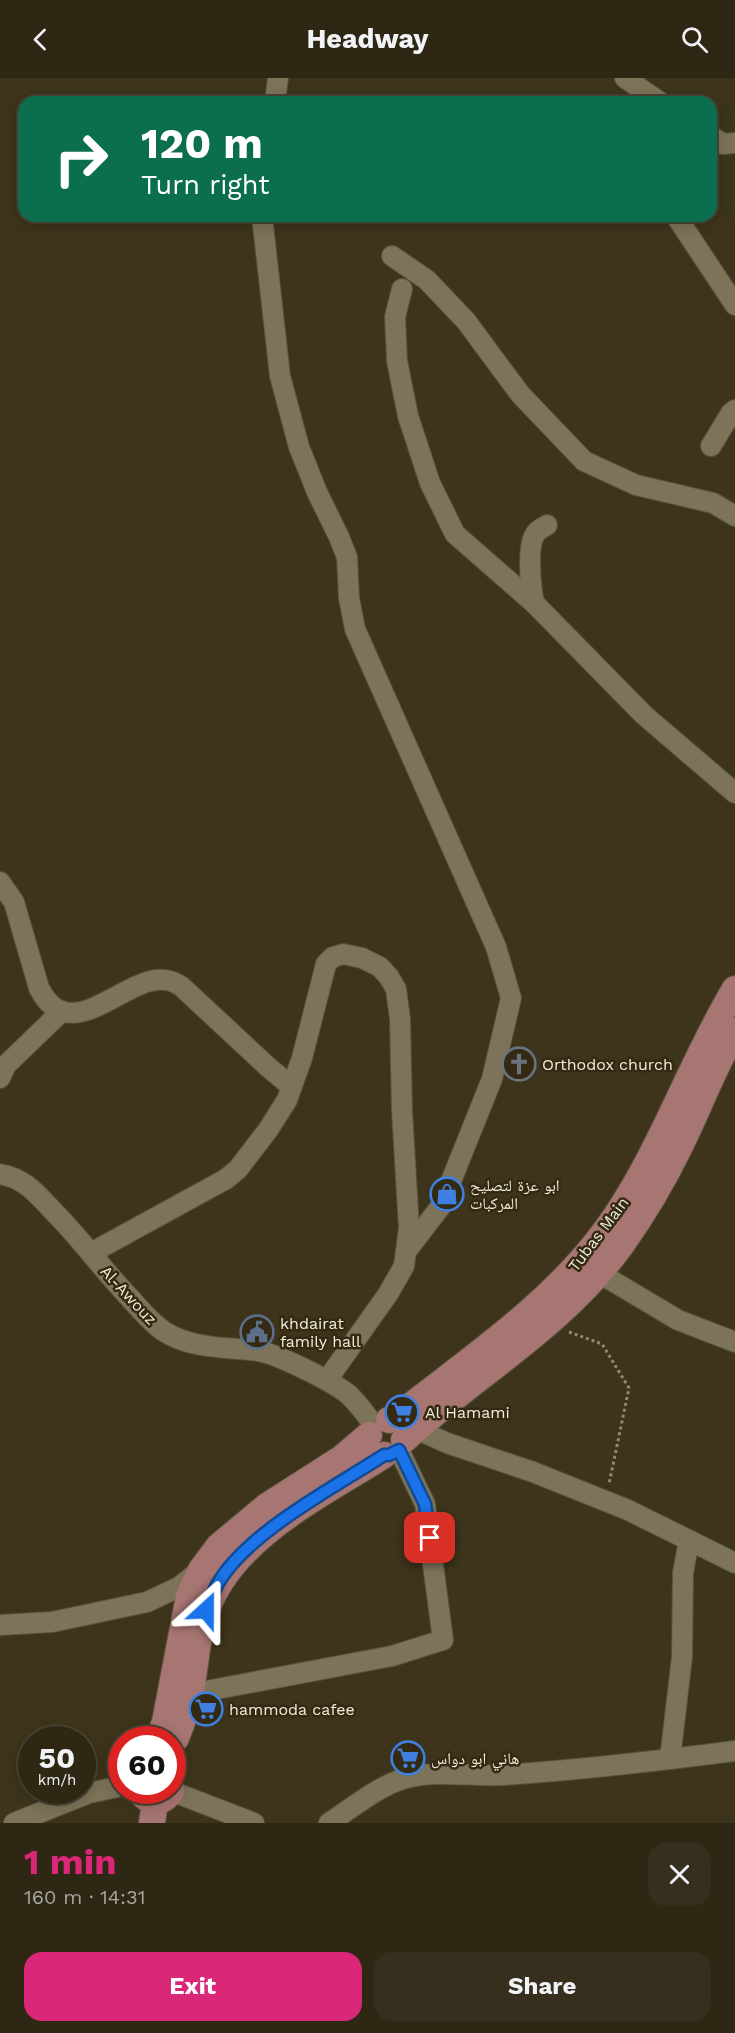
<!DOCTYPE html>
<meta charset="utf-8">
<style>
body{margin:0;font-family:"Work Sans","Noto Naskh Arabic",sans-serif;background:#362f1d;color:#f1f3f6;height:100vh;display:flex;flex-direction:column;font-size:22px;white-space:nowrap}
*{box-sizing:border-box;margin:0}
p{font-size:20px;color:#a7a5a0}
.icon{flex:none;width:33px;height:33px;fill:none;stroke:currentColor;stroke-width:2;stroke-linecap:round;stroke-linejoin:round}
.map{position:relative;height:1745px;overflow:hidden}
.panel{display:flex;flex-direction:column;background:#2e2714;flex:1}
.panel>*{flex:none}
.hud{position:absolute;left:18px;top:18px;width:699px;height:126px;border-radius:18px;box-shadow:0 3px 15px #0003,0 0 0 2px #494434;background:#0b6e4f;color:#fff;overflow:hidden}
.speed{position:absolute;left:18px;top:1648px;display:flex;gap:12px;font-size:30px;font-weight:700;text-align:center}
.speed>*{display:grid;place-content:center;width:78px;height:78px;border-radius:50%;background:#2e2714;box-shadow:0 3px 15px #0003,0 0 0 2px #494434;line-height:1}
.speed small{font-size:15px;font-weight:400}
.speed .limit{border:9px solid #d22;background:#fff;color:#111}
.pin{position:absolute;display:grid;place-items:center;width:51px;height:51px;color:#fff;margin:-26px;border-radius:12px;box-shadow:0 3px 9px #0006}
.me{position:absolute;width:66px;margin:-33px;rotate:24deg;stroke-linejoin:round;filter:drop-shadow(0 0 4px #0008)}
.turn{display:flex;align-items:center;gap:21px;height:126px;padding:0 24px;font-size:27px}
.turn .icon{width:78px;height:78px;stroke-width:2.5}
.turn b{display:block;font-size:42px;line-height:51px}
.round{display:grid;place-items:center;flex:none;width:63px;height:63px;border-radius:18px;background:#362f1d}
.headline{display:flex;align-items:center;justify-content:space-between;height:102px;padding:0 24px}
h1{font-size:36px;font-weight:700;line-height:45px;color:#db2777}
.action{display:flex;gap:12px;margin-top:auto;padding:12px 24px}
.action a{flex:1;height:69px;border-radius:18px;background:#db2777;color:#fff;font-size:24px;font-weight:700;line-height:69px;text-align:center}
.action a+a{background:#362f1d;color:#f1f3f6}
header{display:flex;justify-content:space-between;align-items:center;height:78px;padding:0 24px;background:#2e2714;font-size:27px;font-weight:700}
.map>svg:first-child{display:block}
</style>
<header><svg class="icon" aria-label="back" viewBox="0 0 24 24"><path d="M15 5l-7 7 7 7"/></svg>Headway<svg class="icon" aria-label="search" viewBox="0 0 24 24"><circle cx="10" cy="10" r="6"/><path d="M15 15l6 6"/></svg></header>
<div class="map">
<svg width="735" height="1745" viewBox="0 0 735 1745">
<rect width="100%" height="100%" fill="#3d341b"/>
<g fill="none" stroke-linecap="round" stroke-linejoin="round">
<g stroke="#59523c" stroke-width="22">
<g id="minor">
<polyline points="625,0 660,24"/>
<polyline points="275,24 278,0"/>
<polyline points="711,58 723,66 735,65"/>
<polyline points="262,138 280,298 299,369 317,414 339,459 347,479 349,520 355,551 496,869 511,920 492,1001 441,1128 408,1171"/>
<polyline points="676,138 735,227"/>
<polyline points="392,178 427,202 466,243 520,316 584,383 636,407 713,425 735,438"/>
<polyline points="402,211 395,239 397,283 408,338 430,405 455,456 534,525 644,637 735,715"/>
<polyline points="711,368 731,335 735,332"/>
<path d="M534,525c-3,-14 -8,-58 2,-70 2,-3 8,-6 11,-8"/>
<path d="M0,804l14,20 25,86c31,62 85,-12 125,-8 6,0 12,3 17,6l87,81 23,19"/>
<polyline points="0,1000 6,987 62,933"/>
<path d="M0,1096c25,4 38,21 54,38 27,27 49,58 75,85 12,13 22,26 36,35 27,17 62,15 93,19 20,3 73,30 90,43 10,9 18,21 26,31"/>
<polyline points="91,1175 226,1101 238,1091 268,1052 287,1022 302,980 326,886 333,879 343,876 362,880 380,889 389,899 396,911 400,941 402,1033 409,1150 404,1188 388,1216 327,1302"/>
<polyline points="599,1195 678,1242 735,1264"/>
<polyline points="416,1351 447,1365 533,1394 628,1432 735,1485"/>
<polyline points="0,1547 52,1544 147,1524 179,1509 199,1493"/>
<polyline points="190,1616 392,1578 443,1562 425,1426 399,1372"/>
<polyline points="670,1681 682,1579 683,1495 689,1462"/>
<polyline points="171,1713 254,1745"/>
<polyline points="14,1745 89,1715 122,1708"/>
<path d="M329,1745c23,-15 48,-36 74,-44 33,-10 67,-2 100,-4 78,-5 155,-14 232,-24"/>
</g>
</g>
<g stroke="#59523c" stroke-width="28">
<g id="major">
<path d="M389,1342l10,-5c72,-57 152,-110 207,-185 54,-74 82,-163 129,-241"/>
<path d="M404,1362c72,-66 160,-115 218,-196 22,-31 42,-65 58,-98 19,-38 33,-78 55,-115"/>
<path d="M176,1660c6,-15 12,-32 15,-48 5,-27 6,-56 16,-81 27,-73 115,-114 177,-154"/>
<polyline points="158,1662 165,1644 189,1518 201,1492 219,1468 267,1428 342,1380 369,1357"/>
<path d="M140,1713c9,13 23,13 31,0"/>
<polyline points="152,1745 155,1723"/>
</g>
</g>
<polyline stroke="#908975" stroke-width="3" stroke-dasharray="3 3" stroke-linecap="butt" points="569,1254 602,1266 629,1310 609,1406"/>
<use href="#minor" stroke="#7c7358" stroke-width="20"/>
<use href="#major" stroke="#a77572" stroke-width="26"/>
</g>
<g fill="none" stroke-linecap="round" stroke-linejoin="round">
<g stroke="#114b97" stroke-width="15">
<path id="route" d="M206,1532c4,-8 7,-17 11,-25 29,-52 118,-98 167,-130h5l10,-5 26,54 5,34"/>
</g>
<use href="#route" stroke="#1a73e8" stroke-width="10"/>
</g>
<defs>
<g id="church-ring" transform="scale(1.725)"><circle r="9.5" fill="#332a11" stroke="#6b7280" stroke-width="1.5"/><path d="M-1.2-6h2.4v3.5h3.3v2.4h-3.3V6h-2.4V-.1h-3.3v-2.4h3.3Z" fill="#6b7280"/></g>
<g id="shop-ring" transform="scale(1.725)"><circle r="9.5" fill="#332a11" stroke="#3f7fe0" stroke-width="1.5"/><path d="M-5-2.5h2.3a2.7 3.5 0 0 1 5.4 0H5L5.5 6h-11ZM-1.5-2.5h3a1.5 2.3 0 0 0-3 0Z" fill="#3f7fe0"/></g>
<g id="civic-ring" transform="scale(1.725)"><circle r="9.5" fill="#332a11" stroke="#5c6f8a" stroke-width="1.5"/><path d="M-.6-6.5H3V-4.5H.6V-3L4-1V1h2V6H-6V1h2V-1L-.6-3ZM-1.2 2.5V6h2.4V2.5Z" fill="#5c6f8a"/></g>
<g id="supermarket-ring" transform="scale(1.725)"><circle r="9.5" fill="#332a11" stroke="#3f7fe0" stroke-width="1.5"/><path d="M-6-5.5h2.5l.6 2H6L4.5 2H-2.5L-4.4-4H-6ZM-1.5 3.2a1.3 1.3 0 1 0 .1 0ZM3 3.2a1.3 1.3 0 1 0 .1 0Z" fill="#3f7fe0"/></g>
</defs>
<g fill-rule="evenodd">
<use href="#church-ring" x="519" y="986"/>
<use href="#shop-ring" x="447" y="1116"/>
<use href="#civic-ring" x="257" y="1254"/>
<use href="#supermarket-ring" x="402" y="1334"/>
<use href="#supermarket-ring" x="206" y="1631"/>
<use href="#supermarket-ring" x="408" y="1680"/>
</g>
<g text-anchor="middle" stroke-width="5" stroke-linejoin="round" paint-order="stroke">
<g font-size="16" fill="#f1ecdd" stroke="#332a11" text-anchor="start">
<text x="542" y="992">Orthodox church</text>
<text x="470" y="1113">ابو عزة لتصليح<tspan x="470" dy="18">المركبات</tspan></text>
<text x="280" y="1251">khdairat<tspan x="280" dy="18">family hall</tspan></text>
<text x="425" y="1340">Al Hamami</text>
<text x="229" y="1637">hammoda cafee</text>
<text x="431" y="1686">هاني ابو دواس</text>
</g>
<g font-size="16" fill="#f1ecdd" stroke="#332a11">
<text transform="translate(598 1156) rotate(-53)" y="6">Tubas Main</text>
<text transform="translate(129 1217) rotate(47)" y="6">Al-Awouz</text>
</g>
</g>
</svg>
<div class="speed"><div>50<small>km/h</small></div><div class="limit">60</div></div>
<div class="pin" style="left:430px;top:1460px;background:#d93025"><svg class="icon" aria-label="arrive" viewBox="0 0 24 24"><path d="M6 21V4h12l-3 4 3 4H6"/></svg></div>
<svg class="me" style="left:206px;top:1532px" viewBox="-20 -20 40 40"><path d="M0-17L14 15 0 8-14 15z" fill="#1a73e8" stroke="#fff" stroke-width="4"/></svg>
<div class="hud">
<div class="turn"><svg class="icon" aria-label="right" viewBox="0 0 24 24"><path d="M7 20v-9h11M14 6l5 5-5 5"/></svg><div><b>120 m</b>Turn right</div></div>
</div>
</div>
<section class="panel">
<div class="headline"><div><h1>1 min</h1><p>160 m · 14:31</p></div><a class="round"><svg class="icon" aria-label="close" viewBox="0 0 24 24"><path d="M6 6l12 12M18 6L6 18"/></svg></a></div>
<div class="action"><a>Exit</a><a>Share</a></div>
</section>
